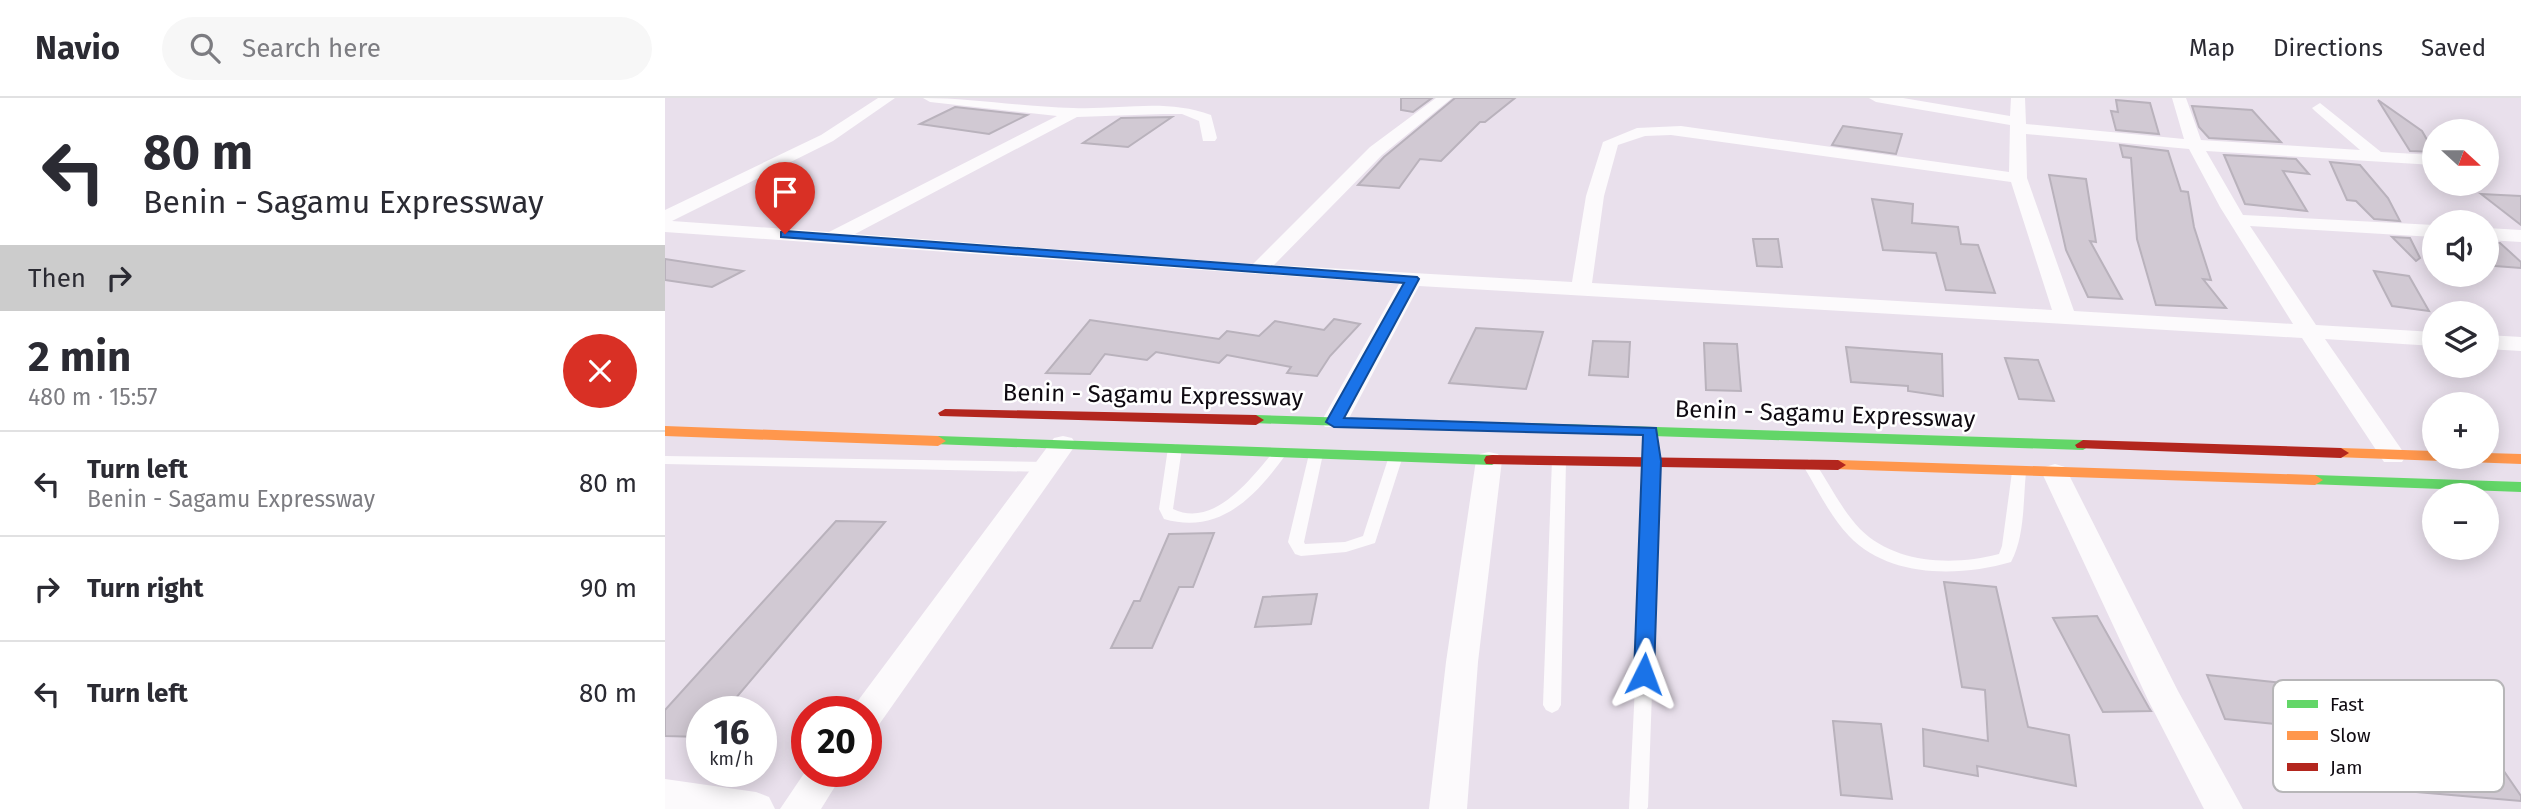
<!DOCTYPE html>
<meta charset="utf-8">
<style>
body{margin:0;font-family:"Fira Sans",sans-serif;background:#f7f7f7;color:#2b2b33;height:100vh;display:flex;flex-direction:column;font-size:26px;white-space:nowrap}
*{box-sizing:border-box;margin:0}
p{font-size:23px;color:#7c7c81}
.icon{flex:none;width:38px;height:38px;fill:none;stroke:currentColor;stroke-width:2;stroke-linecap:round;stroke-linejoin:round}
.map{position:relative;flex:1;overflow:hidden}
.drawer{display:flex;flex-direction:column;background:#fff;width:665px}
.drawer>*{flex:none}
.guide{background:#fff;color:#2b2b33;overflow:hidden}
.needle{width:46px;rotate:111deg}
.tools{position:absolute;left:1757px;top:21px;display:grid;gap:14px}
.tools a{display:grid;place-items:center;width:77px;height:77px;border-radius:50%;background:#fff;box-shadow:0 4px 18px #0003;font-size:35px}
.speed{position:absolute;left:21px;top:598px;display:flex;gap:14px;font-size:35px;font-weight:700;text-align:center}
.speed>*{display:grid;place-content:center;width:91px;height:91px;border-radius:50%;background:#fff;box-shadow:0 4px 18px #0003;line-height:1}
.speed small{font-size:18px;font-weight:400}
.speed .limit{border:10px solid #d22;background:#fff;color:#111}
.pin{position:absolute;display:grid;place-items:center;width:60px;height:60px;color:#fff;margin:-72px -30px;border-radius:50% 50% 50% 0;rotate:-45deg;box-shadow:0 0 7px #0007}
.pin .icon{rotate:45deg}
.me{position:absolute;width:77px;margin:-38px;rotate:3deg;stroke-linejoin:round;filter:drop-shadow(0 0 5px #0008)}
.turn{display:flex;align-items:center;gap:24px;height:147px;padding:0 28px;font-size:32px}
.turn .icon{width:91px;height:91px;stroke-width:2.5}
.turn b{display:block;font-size:49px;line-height:60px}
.then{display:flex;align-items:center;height:66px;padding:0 28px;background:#0003;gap:14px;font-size:26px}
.round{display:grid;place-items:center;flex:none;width:74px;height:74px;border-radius:37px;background:#f7f7f7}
.head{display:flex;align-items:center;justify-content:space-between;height:119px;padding:0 28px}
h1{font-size:42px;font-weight:700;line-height:52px}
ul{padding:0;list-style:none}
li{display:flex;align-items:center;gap:21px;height:105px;padding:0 28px;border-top:2px solid #e1e1e2}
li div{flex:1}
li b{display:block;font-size:26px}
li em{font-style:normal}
header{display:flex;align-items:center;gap:42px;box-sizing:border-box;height:98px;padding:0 35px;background:#fff;border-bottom:2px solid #e1e1e2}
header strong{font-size:33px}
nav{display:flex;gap:38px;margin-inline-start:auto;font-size:24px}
.search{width:490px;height:63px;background:#f7f7f7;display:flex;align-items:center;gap:18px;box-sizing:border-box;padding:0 24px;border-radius:38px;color:#7c7c81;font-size:26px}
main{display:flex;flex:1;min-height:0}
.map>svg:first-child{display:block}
</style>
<header>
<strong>Navio</strong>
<div class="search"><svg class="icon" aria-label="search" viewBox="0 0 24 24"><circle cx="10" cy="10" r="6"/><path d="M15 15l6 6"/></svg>Search here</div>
<nav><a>Map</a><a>Directions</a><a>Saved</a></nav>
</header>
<main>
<section class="drawer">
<div class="guide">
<div class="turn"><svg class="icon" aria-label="left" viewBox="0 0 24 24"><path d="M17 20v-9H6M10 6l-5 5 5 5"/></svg><div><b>80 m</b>Benin - Sagamu Expressway</div></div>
<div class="then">Then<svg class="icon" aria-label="right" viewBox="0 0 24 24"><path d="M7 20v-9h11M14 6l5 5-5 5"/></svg></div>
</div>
<div class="head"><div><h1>2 min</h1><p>480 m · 15:57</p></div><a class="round" style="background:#d93025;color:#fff"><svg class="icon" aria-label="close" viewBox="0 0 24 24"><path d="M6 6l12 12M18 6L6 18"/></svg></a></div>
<ul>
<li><svg class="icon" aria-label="left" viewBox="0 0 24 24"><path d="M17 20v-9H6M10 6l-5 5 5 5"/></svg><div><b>Turn left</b><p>Benin - Sagamu Expressway</p></div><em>80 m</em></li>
<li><svg class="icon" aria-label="right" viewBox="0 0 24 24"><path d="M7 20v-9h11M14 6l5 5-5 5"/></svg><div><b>Turn right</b></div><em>90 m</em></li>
<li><svg class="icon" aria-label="left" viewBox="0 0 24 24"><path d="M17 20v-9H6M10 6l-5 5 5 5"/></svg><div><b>Turn left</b></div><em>80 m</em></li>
</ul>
</section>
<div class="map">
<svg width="1856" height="711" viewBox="0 0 1856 711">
<rect width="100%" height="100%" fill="#e9e0ec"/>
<g fill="#d1c9d3" stroke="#b9b2bc" stroke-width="2">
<polygon points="736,0 767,0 748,14 736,12"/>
<polygon points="790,0 850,0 820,24 815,24 776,63 755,61 734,90 693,87 719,59"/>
<polygon points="1451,2 1485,5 1494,36 1451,32 1446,13 1453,14"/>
<polygon points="1713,2 1757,33 1769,54 1745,53"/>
<polygon points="1527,8 1587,12 1616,44 1544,40 1534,29"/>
<polygon points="290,9 362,17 324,36 255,26"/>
<polygon points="507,19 463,49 418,45 456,20"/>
<polygon points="1178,28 1237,36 1231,56 1167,47"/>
<polygon points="1455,47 1503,53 1516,93 1523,94 1529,129 1546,182 1538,181 1561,210 1491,207 1472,141 1466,60 1458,59"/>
<polygon points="1559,57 1631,61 1644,76 1618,73 1642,113 1580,106"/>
<polygon points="1665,64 1695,67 1723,100 1735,123 1709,121 1691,103 1682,102"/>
<polygon points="1384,77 1421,81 1431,144 1425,143 1457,201 1423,199 1401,152"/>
<polygon points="1816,96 1856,98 1856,127"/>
<polygon points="1207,101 1248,106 1247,125 1293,129 1296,146 1313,147 1330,195 1281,192 1271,155 1218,152"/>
<polygon points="1727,139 1745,140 1755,160 1751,163"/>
<polygon points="1088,141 1113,141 1117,169 1092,168"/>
<polygon points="1822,145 1835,145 1856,164 1856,170 1830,168 1822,161"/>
<polygon points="0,161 78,173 47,189 0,182"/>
<polygon points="1709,173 1744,178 1764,213 1727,208"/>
<polygon points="669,221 695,226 665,258 652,278 622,275 626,269 562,257 554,265 491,254 482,262 440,256 425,276 381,275 425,222 554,241 562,233 594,238 610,223 659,232"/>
<polygon points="811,230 878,234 861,291 784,285"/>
<polygon points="928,243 965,244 963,279 924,277"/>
<polygon points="1039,245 1072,246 1076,293 1041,292"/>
<polygon points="1181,249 1277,256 1278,298 1243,293 1243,288 1186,284"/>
<polygon points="1340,260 1373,262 1389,303 1354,301"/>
<polygon points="171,423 220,424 59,614 37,614 37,639 0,638 0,612"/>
<polygon points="549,435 528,489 514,489 487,550 446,550 469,503 475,503 504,436"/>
<polygon points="1279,484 1331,489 1363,629 1404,637 1411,688 1312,668 1313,678 1259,668 1258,631 1323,643 1320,592 1297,589"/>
<polygon points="652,496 646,526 590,529 598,499"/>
<polygon points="1432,518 1484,610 1486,613 1438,614 1388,520"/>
<polygon points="1542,577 1638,587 1660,631 1560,621"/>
<polygon points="1683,594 1790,602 1856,698 1856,703 1740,693"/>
<polygon points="1168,623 1216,626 1227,701 1176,697"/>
</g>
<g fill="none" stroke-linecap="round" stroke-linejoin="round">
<g fill="#fcfafc" fill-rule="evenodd">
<polygon points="986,329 993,333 995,363 983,709 982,711 964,711 981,363 979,333"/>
<path d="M510,346l7,4 -9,61c42,20 79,-32 102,-59h10l2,3c-31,43 -66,82 -123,66l-5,-10 9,-61z"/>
<polygon points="651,352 658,356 639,444 640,446 680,444 698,438 724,358 731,354 738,358 710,445 681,454 636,458 630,456 623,444 644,356"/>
<polygon points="0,358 381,364 388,369 381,374 0,366"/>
<polygon points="894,358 901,362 896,607 893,612 887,615 881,612 878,607 887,362"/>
<path d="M1144,361l5,2c15,22 27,48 46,68 35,35 93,37 139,25l3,-8 10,-74 2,-3h10l2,3c-3,29 -1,64 -15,90 -52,15 -122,16 -162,-26 -20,-21 -32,-48 -47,-72z"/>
</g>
<g fill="#fcfafc" fill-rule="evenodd">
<path d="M213,0h17l-62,43 -161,80 157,11 228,-116 -127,-14 -7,-4c50,0 100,9 150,10 48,2 92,-10 138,7l6,23 -2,3h-12l-4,-20 -17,-7h-19l-86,3 -222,117 398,30 117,-117 66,-49h16l-70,57 -108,110 298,17 14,-86 17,-54 34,-14 44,-2 328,46 1,-47 -134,-23 -7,-4h34l107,18 1,-18h14l1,26 158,15 -12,-41h14l15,42 159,10 -45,-39 -3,-3 8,-5 61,49 53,3v10l-228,-14 37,64 191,10v12l-184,-11 66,99 118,7v14l-109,-7 81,117 -4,6h-18l-82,-124 -883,-52 -72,136 -4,5h-18l-4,-5 78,-138 -734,-52v-22l156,-75zM1361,36l163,15 31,58 73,117 -219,-13 -47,-133zM1006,37l340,47 41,128 -460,-27 12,-87 14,-51 27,-9z"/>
<polygon points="1822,130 1856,132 1856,144 1822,142"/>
<polygon points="1822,237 1856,239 1856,253 1822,251"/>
<polygon points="398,338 407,340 411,346 407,352 213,628 201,632 201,614 186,614 189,608 389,340"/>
<polygon points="824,354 833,356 837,362 813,564 802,711 764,711 781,564 811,362 815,356"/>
<polygon points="1390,366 1400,369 1403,375 1513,593 1578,711 1539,711 1483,602 1377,375 1380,369"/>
<polygon points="142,671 142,674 179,674 156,711 115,711"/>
<polygon points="0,681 91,694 104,699 110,711 0,711"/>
</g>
<g fill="#63d668" fill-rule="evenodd">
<polygon points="591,317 1418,342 1426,347 1418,352 586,325 583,322"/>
<polygon points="273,338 827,357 835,362 827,367 268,346 265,343"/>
<polygon points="1650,377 1856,384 1856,394 1644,386 1642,382 1644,378"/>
</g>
<g fill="#ff974d" fill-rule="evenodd">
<polygon points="0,328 273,338 281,343 273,348 0,338"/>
<polygon points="1676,350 1769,353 1769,359 1822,359 1822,355 1856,356 1856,366 1670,359 1668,355 1670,351"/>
<polygon points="1173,362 1650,377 1658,382 1650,387 1167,371 1165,367 1167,363"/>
</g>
<g fill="#b3261e" fill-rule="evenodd">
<polygon points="280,311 591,317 599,322 591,327 275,318 273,315"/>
<polygon points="1418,342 1676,350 1684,355 1676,360 1412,350 1410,347"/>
<polygon points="827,357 1173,362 1181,367 1173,372 821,366 819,362 821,358"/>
</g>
</g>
<polygon fill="#1a73e8" stroke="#114b97" stroke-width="2" points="120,133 752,179 754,181 679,320 991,330 996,363 989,576 986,582 972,582 969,576 978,337 669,329 661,324 739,185 116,139 116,134"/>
<g text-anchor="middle" stroke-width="5" stroke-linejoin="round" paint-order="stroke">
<g font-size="24" fill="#0f0a11" stroke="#fff">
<text transform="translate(488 297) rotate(1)" y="8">Benin - Sagamu Expressway</text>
<text transform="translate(1160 316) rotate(2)" y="8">Benin - Sagamu Expressway</text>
</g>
</g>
<rect x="1608" y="582" width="231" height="112" rx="10" fill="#fff" stroke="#b7b6b8" stroke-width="2"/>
<rect x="1622" y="602" width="31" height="8" fill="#63d668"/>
<rect x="1622" y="633" width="31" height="9" fill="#ff974d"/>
<rect x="1622" y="665" width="31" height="8" fill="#b3261e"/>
<g font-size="19" fill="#0f0a11">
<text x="1665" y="613">Fast</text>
<text x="1665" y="644">Slow</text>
<text x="1665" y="676">Jam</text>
</g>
</svg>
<div class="tools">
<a><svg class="needle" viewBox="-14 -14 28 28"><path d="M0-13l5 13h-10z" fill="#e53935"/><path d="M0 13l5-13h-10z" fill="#7c7c81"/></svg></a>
<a><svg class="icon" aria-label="sound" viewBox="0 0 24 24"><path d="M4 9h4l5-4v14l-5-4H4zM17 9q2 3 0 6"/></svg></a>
<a><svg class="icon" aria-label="layers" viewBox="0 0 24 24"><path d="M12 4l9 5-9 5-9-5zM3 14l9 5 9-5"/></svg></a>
<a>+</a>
<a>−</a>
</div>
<div class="speed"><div>16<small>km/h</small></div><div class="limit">20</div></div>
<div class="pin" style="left:120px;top:136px;background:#d93025"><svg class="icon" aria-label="arrive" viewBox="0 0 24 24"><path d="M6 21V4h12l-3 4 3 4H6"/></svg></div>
<svg class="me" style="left:979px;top:576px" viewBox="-20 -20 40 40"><path d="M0-17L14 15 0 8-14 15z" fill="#1a73e8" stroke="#fff" stroke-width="4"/></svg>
</div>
</main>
